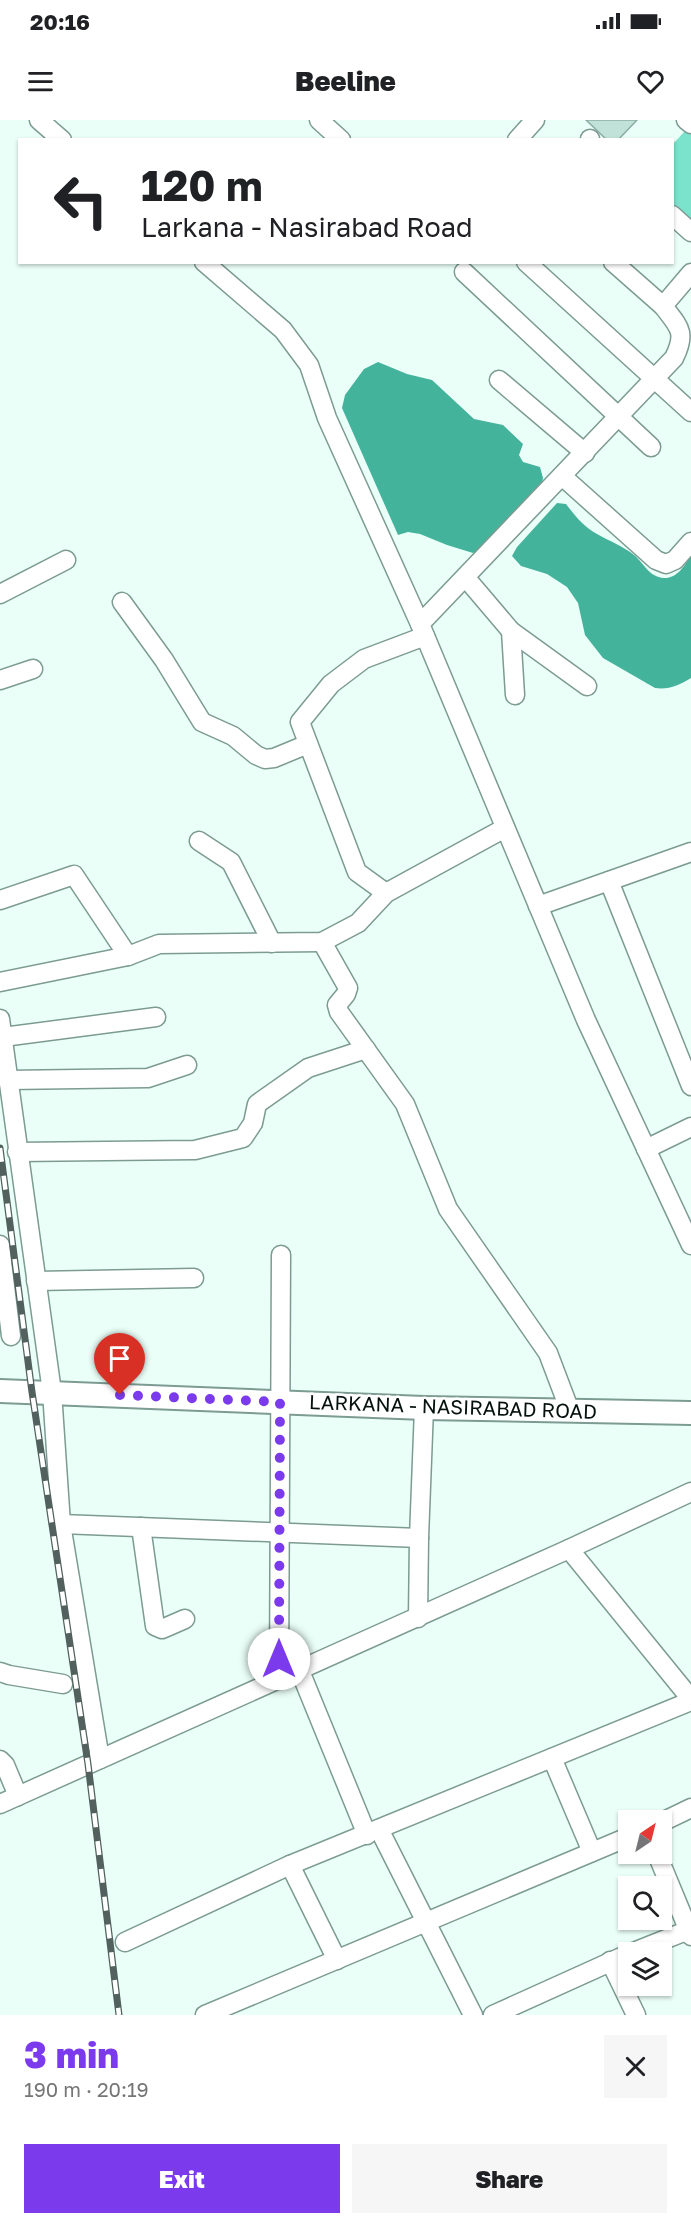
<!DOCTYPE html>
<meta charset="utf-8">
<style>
body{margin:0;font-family:"Golos Text",sans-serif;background:#f6f6f6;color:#202124;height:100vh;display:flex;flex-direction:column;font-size:22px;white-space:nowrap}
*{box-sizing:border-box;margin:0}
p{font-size:20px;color:#757577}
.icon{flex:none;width:33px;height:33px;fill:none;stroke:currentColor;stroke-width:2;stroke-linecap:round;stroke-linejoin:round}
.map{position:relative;height:1895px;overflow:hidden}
.sheet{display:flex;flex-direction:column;background:#fff;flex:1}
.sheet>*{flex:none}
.hud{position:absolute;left:18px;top:18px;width:656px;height:126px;border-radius:0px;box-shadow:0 2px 4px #0004;background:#fff;color:#202124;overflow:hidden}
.needle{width:39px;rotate:35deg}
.buttons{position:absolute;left:618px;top:1690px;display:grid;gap:12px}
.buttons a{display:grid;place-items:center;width:54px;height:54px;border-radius:0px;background:#fff;box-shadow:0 2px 4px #0004;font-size:30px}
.pin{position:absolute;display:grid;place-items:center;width:51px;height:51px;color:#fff;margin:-62px -26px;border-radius:50% 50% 50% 0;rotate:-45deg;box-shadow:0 0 6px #0007}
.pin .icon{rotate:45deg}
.me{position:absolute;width:66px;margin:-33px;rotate:0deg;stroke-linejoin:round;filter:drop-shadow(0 0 4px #0008)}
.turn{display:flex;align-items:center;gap:21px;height:126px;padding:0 24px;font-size:27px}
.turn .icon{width:78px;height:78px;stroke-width:2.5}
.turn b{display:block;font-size:42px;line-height:51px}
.round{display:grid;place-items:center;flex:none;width:63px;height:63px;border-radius:0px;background:#f6f6f6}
.headline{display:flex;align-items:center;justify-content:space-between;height:102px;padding:0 24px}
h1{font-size:36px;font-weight:800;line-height:45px;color:#7c3aed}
.button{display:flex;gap:12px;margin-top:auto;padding:12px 24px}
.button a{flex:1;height:69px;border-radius:0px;background:#7c3aed;color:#fff;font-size:24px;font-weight:800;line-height:69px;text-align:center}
.button a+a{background:#f6f6f6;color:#202124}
.status{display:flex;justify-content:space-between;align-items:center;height:42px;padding:0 30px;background:#fff;direction:ltr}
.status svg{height:16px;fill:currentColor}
header{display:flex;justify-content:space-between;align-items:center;height:78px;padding:0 24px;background:#fff;font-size:27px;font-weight:800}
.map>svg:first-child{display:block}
</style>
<div class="status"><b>20:16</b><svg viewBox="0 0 49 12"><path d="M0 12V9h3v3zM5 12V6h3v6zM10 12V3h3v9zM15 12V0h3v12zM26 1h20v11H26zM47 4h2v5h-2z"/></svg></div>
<header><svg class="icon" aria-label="menu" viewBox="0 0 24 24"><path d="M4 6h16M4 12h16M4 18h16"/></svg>Beeline<svg class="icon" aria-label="heart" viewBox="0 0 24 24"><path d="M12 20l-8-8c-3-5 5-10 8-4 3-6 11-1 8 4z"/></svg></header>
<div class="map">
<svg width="691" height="1895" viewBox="0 0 691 1895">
<rect width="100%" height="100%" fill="#ebfff9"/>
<polygon fill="#7be2cb" points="686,10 691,14 691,103 672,85 672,25"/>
<g fill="#44b39c">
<polygon points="378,242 407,254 432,260 474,299 503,305 523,324 519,335 523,342 540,347 543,358 541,370 490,425 473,433 447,425 420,414 408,412 398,415 342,288 345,275 364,249"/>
<path d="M557,383l9,1c9,12 18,23 31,30 12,7 26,12 37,21 10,8 14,21 29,23 14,1 21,-12 28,-22v122c-12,7 -22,12 -36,10l-52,-30 -18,-23 -7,-32 -11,-16 -20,-13 -26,-8 -9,-10 5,-9z"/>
</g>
<polygon fill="#c1e2d9" stroke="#8dada4" stroke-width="1.5" points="586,0 637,0 618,20 607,20"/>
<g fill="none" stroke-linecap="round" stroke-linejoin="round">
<g stroke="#7c9b93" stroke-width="21">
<g id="minor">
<polyline points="39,0 62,20"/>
<polyline points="319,0 341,20"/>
<polyline points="686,0 691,4"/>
<polyline points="590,19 590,20"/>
<polyline points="517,20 535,0"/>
<polyline points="672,95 691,112"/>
<polyline points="204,142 283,210 309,245 327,298 420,504 586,900 691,1125"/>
<polyline points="526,142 691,292"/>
<polyline points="613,142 663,186"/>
<polyline points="464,152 651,327"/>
<polyline points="499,260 585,333"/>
<polyline points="562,356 656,440 666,444 675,440 691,422"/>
<polyline points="466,458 511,511 587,566"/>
<polyline points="0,474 66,440"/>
<polyline points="122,482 164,540 202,602 233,616 256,635 265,639 274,638 308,624"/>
<path d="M420,504l254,-266c13,-26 5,-31 -11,-52l28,-33"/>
<polyline points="511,511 515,575"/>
<polyline points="0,560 33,549"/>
<polyline points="199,721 231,742 272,823"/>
<polyline points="609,761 691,966"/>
<polyline points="386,773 357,752 300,602 331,564 364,539 425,516"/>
<polyline points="0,780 74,755 128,836"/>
<polyline points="538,786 691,732"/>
<polyline points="322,822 348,868 346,874 337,885 339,892 405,984 448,1089 548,1233 570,1291"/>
<polyline points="0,862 128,836 159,824 322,822 358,803 386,773 505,708"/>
<polyline points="0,899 52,1272 61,1404 100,1639"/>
<polyline points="3,917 156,897"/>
<polyline points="8,960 148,958 187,945"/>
<polyline points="646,1029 691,1007"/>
<polyline points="17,1032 195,1030 243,1018 253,1003 257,984 308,948 366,929"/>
<polyline points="0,1125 11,1216"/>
<polyline points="36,1161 194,1158"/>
<polyline points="61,1404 419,1418"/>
<polyline points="141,1407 155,1506 162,1509 185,1499"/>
<polyline points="569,1429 691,1579"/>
<polyline points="418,1498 419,1418 424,1288"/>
<polyline points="300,1551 367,1715"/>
<polyline points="0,1552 9,1555 63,1564"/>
<polyline points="279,1560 281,1135"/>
<polyline points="552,1638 592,1732"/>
<polyline points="0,1640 5,1645 18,1676"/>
<polyline points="0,1684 569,1429 691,1372"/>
<polyline points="662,1702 691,1688"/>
<polyline points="379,1709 473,1895"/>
<polyline points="657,1734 691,1816"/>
<polyline points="290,1745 337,1840"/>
<polyline points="125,1822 290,1745 691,1581"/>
<polyline points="631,1833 691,1809"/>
<polyline points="610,1841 636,1895"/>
<polyline points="205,1895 628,1717"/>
<polyline points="493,1895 628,1834"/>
</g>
</g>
<g stroke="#7c9b93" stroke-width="26">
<polyline id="major" points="0,1271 424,1288 691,1293"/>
</g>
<use href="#minor" stroke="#fff" stroke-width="18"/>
<use href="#major" stroke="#fff" stroke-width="22"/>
<g stroke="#52615d" stroke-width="7">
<polyline id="rail" points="0,1028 32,1272 88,1644 119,1895"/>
</g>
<use href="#rail" stroke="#fff" stroke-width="4.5" stroke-dasharray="14" stroke-linecap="butt"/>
</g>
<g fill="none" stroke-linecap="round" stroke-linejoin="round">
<polyline stroke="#7c3aed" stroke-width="10" stroke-dasharray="0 18" points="120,1275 280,1282 279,1539"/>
</g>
<g text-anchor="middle" stroke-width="5" stroke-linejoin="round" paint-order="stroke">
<g font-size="20" fill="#05110e" stroke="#fff">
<text transform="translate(453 1287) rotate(2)" y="7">LARKANA - NASIRABAD ROAD</text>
</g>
</g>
</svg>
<div class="buttons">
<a><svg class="needle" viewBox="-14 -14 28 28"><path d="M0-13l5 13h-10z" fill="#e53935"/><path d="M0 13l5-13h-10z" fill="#757577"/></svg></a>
<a><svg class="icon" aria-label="search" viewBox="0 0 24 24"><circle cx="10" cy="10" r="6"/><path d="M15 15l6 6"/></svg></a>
<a><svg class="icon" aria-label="layers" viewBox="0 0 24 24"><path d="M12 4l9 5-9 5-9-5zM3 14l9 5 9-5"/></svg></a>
</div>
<div class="pin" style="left:120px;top:1275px;background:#d93025"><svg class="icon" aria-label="arrive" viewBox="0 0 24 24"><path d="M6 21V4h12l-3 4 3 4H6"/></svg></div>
<svg class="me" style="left:279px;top:1539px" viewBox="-20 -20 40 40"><circle r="19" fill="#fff"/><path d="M0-13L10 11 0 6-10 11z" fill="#7c3aed"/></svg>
<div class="hud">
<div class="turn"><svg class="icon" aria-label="left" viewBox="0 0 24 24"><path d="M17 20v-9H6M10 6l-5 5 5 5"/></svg><div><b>120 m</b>Larkana - Nasirabad Road</div></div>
</div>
</div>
<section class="sheet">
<div class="headline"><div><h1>3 min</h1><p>190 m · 20:19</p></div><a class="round"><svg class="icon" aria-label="close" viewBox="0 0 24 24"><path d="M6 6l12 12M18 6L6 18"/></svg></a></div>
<div class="button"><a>Exit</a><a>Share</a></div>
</section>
